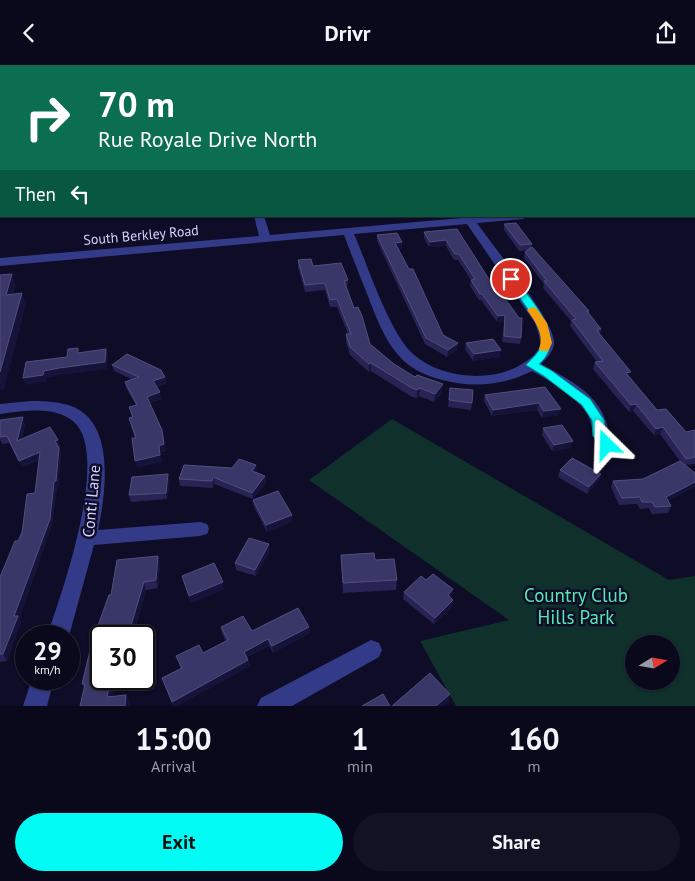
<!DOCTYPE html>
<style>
body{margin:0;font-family:"PT Sans",sans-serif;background:#131225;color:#f1f3f6;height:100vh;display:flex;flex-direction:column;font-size:19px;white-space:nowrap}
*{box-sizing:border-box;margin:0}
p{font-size:16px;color:#999aa3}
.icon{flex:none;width:28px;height:28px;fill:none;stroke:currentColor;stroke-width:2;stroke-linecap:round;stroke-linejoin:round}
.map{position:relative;height:641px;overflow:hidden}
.sheet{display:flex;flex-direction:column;background:#0a091c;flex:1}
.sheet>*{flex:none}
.hud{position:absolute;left:0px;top:0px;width:695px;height:152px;box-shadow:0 1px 4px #0004,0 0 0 1px #2a2a3b;background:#0b6e4f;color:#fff;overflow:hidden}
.needle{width:32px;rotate:79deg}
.buttons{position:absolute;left:625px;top:570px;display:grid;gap:10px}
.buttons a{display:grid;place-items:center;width:55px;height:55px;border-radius:50%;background:#0a091c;box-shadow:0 1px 4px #0004,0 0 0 1px #2a2a3b;font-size:25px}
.speed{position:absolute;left:15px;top:560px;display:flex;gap:10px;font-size:25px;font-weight:700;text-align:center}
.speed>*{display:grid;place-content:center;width:65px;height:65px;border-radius:50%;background:#0a091c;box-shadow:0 1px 4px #0004,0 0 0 1px #2a2a3b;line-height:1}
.speed small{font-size:12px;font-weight:400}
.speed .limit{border:2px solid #111;border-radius:8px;background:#fff;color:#111}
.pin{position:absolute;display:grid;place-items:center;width:42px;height:42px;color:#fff;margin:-21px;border:2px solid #fff;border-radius:50%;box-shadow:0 1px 5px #0007}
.me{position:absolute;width:55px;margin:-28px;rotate:338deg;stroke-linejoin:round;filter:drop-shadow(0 0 4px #0008)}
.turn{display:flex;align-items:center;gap:18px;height:105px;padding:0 15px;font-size:22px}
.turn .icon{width:65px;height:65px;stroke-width:2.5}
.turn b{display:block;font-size:35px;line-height:42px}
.then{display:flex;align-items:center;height:48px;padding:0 15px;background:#0003;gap:10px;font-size:19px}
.eta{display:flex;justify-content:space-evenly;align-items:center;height:85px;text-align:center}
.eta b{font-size:30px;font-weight:600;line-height:35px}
.cta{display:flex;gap:10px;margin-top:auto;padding:10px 15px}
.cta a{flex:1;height:58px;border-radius:30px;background:#00fcf5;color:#111;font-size:20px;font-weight:600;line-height:58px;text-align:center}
.cta a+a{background:#131225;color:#f1f3f6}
header{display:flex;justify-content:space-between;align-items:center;height:65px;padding:0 15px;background:#0a091c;font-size:22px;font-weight:600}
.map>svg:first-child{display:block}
</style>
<header><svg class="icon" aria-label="back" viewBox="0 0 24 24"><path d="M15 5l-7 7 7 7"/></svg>Drivr<svg class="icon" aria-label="share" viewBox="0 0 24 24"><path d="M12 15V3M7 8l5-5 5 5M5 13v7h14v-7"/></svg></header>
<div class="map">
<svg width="695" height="641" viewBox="0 0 695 641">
<rect width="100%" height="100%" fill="#0e0c26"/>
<path fill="#0f302b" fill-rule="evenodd" d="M392,354l277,161 26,-4v130h-239l-36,-65 89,-21 -200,-140zM634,579h37v37h-37z"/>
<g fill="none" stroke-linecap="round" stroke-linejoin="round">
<g fill="#333b89" fill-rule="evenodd">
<rect x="39" y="0" width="6" height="1"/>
<rect x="240" y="0" width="6" height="1"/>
<rect x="326" y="0" width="7" height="1"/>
<rect x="485" y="0" width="7" height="1"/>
<rect x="554" y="0" width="8" height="1"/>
<rect x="649" y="0" width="8" height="1"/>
<polygon points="695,0 695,4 694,4 694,1 691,1"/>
<rect x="0" y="3" width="1" height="4"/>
<rect x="694" y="46" width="1" height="5"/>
<rect x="694" y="133" width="1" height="6"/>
<path d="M254,151h10l6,19 213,-19h45l-5,3 -46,4c16,23 75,95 77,118 1,9 -7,17 -13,23 23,13 55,28 64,55 3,6 3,13 5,19l14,7 2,4 -2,4 -6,2c-37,-11 -17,-26 -35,-47 -14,-16 -33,-27 -51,-37 -23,12 -49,16 -75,12 -56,-9 -69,-35 -88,-84 -8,-21 -17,-42 -25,-64l-344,31v-8l259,-22zM467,159l68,99c2,7 6,15 5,22 -2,8 -9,13 -15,17 -31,22 -84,17 -112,-8 -24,-22 -45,-88 -59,-120z"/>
<path d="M31,336c18,0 42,1 55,14 27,25 19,82 12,115l102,-8 7,2 2,5 -2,5 -7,2 -106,9 -25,91h-22c14,-41 64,-181 27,-214 -19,-17 -51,-11 -74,-8v-10z"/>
<polygon points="371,575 379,578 382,585 379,592 292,641 257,641 261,633"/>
<polygon points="32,614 54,614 47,641 23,641"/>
</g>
</g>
<g fill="#272455">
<polygon points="565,0 634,0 634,1 567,1"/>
<polygon points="504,159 532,179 531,183 589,246 588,248 601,264 600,269 629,312 657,345 686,367 695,365 695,399 685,400 668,436 671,441 668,448 652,449 649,443 640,444 637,439 619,440 611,422 613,416 643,414 680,396 660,369 654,370 633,346 629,347 593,304 595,297 597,297 570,261 571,256 543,223 544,219 524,193 525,187 528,185 519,186 504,165"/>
<polygon points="457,164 521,273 520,279 502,277 504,257 497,257 481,235 479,235 470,221 471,215 458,195 454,195 446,181 429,182 424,173 424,167"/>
<polygon points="377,170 402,183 398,184 443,270 458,278 457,285 447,292 425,279 377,176"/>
<polygon points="298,195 348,215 347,223 354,243 370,279 394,299 442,328 434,337 419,331 417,333 412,332 371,306 369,307 350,290 346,277 346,269 348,269 337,242 330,242 325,225 305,227 298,202"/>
<polygon points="466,278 501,285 499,292 473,296 465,284"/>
<polygon points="112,300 167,318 157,322 162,334 150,338 162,365 163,371 166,386 160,387 162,397 137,402 135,373 129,353 132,352 129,342 136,340 126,323 125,317 131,314 114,306"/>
<polygon points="545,322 559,350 542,353 537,345 492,351 484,336 485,330"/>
<polygon points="450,323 472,338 471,345 448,342"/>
<polygon points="0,355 25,359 22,374 60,382 59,383 61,389 58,423 57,423 52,460 19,554 21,557 7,596 0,597 0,512 18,476 35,428 39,395 22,402 9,378 2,379 0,374"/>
<polygon points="543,363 571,383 552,386 542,370"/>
<polygon points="232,403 257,407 265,411 266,418 253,434 214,419 213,423 180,421 179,414"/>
<polygon points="560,405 601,409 598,416 587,429 558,412"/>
<polygon points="170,416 167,434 131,437 129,430"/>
<polygon points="253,435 292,457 267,467 254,442"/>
<polygon points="270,486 256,511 236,505 235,498"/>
<polygon points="341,490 375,495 397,515 396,525 343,528"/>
<polygon points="158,491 160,499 158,523 146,525 133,571 101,571 101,614 116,614 112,631 130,637 84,622 82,619 111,530"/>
<polygon points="182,511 224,524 191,538"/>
<polygon points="426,515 452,531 451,532 452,541 434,559 403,534 404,527"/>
<polygon points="221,562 252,566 309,562 310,568 273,588 269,581 247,592 250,601 177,641 173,641 162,613 181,604 176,591 203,588 226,576 222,569"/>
</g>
<g fill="#15133a">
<polygon points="615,0 634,0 634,1 614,1"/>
<polygon points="446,175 446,181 429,182 430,177"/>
<polygon points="402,177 402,183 395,184 395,178"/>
<polygon points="12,209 16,220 10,241 6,230"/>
<polygon points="22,228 26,240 4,324 0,324 0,307"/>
<polygon points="505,250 504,257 497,257 498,251"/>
<polygon points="458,278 457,285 447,292 448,285"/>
<polygon points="106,284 108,290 107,304 61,310 47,313 46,317 25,320 23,313 44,306"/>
<polygon points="501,285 499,292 473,296 474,289"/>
<polygon points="371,298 371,306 369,307 369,299"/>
<polygon points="165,312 167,318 155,322 153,316"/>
<polygon points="443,319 442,328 434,337 435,329"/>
<polygon points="420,323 419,331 417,333 417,325"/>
<polygon points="160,327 162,334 149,338 147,332"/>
<polygon points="539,338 537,345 492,351 493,345"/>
<polygon points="636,339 633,346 629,347 631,340"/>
<polygon points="561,344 559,350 542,353 544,346"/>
<polygon points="23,352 25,359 20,382 17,376"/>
<polygon points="663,362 660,369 654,370 656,364"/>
<polygon points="162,365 166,386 160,387 162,397 137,402 135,396 159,381"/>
<polygon points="58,375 60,382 58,383 55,376"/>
<polygon points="573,376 571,383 552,386 554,380"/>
<polygon points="59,383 61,389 58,423 57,423 52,460 19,554 21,557 7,596 3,589 54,417"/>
<polygon points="40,387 43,393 22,402 19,396"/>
<polygon points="256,400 257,407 252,406"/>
<polygon points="168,409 170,416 167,434 166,428"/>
<polygon points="601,409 598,416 587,429 589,422"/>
<polygon points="265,411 266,418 253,434 252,428"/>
<polygon points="213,412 214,419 213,423 212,416"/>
<polygon points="695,417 695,422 663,439 666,432"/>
<polygon points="292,450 292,457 267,467 266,460"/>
<polygon points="269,479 270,486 256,511 255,505"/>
<polygon points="158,491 160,499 158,523 156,515"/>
<polygon points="144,517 146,525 133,571 131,571 129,567"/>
<polygon points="223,517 224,524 191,538 189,531"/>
<polygon points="453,524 452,531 446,537 448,530"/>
<polygon points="453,535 452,541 434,559 435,553"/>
<polygon points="309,562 310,568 273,588 272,581"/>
<polygon points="268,574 269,581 245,593 244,587"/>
<polygon points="248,595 250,601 177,641 173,641 172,637"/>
<polygon points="111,614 116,614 110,639 107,632"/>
<polygon points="450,629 449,637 444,641 436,641"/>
<polygon points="126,630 130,637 129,641 125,641"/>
</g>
<g fill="#393767" stroke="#514f7f">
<polygon points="76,0 106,0 103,0 102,1 76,1"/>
<polygon points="269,0 327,0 327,1 280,1 280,0 270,1"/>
<polygon points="576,0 622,0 624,1 578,1"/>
<polygon points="516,158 532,179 520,180 504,159"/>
<polygon points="457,164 501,233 504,232 519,253 522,253 521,273 504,271 505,250 498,251 482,229 480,229 471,215 475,214 459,189 455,189 446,175 430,177 424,167"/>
<polygon points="397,168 402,177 395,178 409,204 413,204 443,270 458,278 448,285 426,273 377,170"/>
<polygon points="532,182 589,246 587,246 601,264 597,264 598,267 631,307 626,308 657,345 666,344 686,367 695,365 695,392 686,394 663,362 656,364 636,339 631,340 595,297 603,296 572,255 576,254 544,216 547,216 525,187"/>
<polygon points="311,194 313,201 341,198 348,215 344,216 354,243 358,242 362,251 370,279 394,299 415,312 417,310 443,319 435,329 420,323 417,325 412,323 371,298 369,299 350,282 346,269 351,269 337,234 330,235 325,218 305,220 298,195"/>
<polygon points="12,209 6,230 22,228 0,307 0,210"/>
<polygon points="493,274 501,285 474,289 466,278"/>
<polygon points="78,283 78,288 106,284 105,297 59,303 44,306 43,310 23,313 26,297 67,292 68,284"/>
<polygon points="127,289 161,305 165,312 153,316 160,327 147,332 162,365 164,379 159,381 160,390 135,396 132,373 136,373 129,353 133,352 129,342 137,340 125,317 139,312 112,300"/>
<polygon points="545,322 561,344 544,346 539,338 493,345 485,330"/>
<polygon points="450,323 473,325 472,338 449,335"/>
<polygon points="23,352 17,376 50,362 58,375 55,376 59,383 56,416 54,417 50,454 14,551 18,551 3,589 0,589 0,512 15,476 18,476 22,468 27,429 35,428 40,387 19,396 7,371 0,372 0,355"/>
<polygon points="562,360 573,376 554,380 543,363"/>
<polygon points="572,393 601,409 589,422 560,405"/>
<polygon points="239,394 256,400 252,406 265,411 252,428 213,412 212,416 179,414 184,400 232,403"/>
<polygon points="680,396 695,408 695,417 666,432 671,441 655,442 652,437 642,437 640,432 622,433 613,416 643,414"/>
<polygon points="168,409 166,428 129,430 132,412"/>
<polygon points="278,426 292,450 266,460 253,435"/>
<polygon points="249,473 269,479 255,505 235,498"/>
<polygon points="374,488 375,495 394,494 397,515 343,518 341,490"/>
<polygon points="158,491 156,515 144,517 129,567 121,567 120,571 101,571 101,614 111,614 107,632 126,630 125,641 80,641 85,619 82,619 92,577 109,530 111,530 117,495"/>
<polygon points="214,498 223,517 189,531 182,511"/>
<polygon points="433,509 453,524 448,530 453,535 435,553 404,527 421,511 426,515"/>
<polygon points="298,543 309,562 272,581 268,574 244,587 248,595 172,637 162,613 182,603 176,591 199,580 203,588 228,575 221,562 243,551 252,566"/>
<polygon points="430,608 450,629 436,641 392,641"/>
<polygon points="383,629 390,641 362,641"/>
</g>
<path fill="#00fcf5" stroke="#00a49f" d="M508,212h6c17,24 55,61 25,87l13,7 38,28 14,21 2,15 8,10 -2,3h-9l-10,-12 -1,-16 -10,-15 -38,-29 -18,-11c6,-7 15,-13 16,-23 0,-19 -25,-47 -36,-63z"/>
<path fill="#f59e0b" d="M532,242l4,1 11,15 5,20 -4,8h-7l-2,-2c6,-14 -4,-28 -12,-39z"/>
<g text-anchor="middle" stroke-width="5" stroke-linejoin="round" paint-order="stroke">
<g font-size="14" fill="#d1d2ff" stroke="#0e0c26">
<text transform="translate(141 170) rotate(-5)" y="5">South Berkley Road</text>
</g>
<g font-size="16" fill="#d1d2ff" stroke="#0e0c26">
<text transform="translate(91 436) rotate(-85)" y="6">Conti Lane</text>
</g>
<g font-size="19" fill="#52eab1" stroke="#0e0c26">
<text x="576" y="537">Country Club<tspan x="576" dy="22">Hills Park</tspan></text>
</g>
</g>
</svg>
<div class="buttons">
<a><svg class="needle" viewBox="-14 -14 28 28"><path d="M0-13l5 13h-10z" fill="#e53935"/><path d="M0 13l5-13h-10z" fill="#999aa3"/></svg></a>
</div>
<div class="speed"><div>29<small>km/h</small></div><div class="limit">30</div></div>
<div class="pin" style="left:511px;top:214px;background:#d93025"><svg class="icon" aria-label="arrive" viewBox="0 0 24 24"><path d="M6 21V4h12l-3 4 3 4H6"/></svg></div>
<svg class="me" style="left:607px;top:380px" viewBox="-20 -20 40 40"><path d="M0-17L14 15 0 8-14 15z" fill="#00fcf5" stroke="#fff" stroke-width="4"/></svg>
<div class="hud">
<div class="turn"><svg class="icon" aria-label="right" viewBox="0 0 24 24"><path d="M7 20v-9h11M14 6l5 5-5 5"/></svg><div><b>70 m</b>Rue Royale Drive North</div></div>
<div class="then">Then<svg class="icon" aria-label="left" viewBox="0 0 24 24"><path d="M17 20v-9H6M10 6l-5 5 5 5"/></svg></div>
</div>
</div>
<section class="sheet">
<div class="eta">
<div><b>15:00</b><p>Arrival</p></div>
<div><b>1</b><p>min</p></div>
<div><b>160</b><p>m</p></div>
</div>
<div class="cta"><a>Exit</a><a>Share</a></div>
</section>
